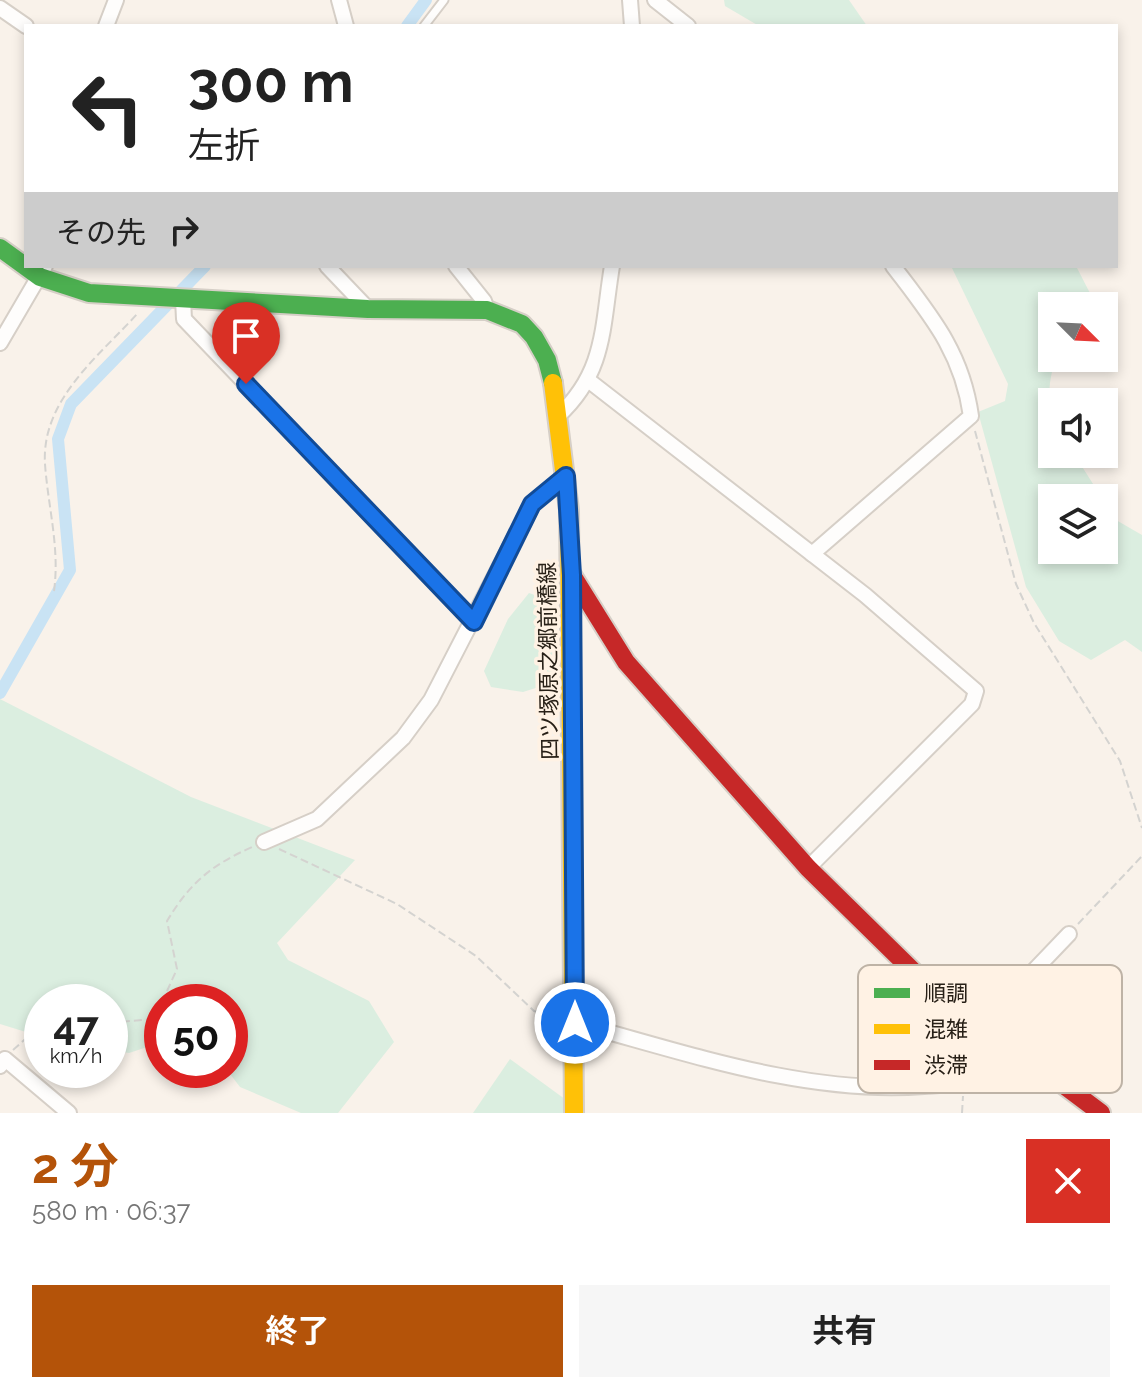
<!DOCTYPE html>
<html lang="ja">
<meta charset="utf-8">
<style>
body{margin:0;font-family:Raleway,"Noto Sans JP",sans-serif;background:#f6f6f6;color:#222;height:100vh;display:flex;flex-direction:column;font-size:30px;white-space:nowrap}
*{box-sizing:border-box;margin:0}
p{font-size:26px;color:#767676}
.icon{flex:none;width:44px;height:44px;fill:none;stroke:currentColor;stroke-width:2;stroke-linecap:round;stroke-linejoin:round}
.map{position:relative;height:1113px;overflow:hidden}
.details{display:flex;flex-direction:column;background:#fff;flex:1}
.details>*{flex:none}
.guide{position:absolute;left:24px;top:24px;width:1094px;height:244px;border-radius:0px;box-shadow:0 4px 12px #0003;background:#fff;color:#222;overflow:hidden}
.needle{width:52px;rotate:114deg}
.fabs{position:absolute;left:1038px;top:292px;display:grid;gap:16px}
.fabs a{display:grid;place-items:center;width:80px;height:80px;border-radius:0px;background:#fff;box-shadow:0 4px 12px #0003;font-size:40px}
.speed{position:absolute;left:24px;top:984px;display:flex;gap:16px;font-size:40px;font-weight:700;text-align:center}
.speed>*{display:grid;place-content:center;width:104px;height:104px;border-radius:50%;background:#fff;box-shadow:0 4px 12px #0003;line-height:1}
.speed small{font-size:20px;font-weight:400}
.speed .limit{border:12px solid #d22;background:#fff;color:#111}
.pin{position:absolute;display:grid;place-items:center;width:68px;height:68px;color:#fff;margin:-82px -34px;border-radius:50% 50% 50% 0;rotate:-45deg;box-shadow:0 0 8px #0007}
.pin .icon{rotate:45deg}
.me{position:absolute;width:88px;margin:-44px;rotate:0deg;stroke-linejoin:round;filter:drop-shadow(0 0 6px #0008)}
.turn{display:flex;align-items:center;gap:28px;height:168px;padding:0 32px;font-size:36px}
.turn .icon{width:104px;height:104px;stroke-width:2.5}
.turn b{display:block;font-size:56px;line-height:68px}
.then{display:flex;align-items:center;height:76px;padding:0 32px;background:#0003;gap:16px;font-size:30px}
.round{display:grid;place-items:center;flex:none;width:84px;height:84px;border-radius:0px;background:#f6f6f6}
.summary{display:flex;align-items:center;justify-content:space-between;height:136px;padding:0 32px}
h1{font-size:48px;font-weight:700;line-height:60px;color:#b45309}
.primary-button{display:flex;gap:16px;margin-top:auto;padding:16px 32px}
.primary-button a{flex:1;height:92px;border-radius:0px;background:#b45309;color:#fff;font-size:32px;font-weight:700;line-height:92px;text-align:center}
.primary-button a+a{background:#f6f6f6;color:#222}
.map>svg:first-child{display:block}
</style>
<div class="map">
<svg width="1142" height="1113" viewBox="0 0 1142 1113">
<rect width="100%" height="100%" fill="#f9f2ea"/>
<g fill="#dbeee0">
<polygon points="724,0 849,0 867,26 759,26 725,6"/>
<path d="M951,266h125l17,33 -5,7h-36v52h5c-14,29 -5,65 -5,96h22l28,44h-50v52h52v-49l12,19 26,15v117l-17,-12 -34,20 -32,-19 -33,-54 -48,-175 27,-11 3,-17z"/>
<polygon points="529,593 543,598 555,621 555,682 523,692 491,687 484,671 508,619"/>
<polygon points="0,699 191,797 355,860 277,943 288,960 369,1001 394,1042 338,1113 301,1113 240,1087 227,1070 230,1002 162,1002 162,1042 129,1053 110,1050 110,1002 42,1002 42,1037 0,1024"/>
<polygon points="510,1059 573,1105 579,1113 473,1113"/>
</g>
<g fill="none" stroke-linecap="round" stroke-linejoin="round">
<g stroke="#c9e3f4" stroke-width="12">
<polyline points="407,26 426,0"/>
<polyline points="0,693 70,570 58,439 71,404 205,266"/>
</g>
<g stroke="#d6cfc7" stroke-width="11">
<g id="lane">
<polyline points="424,26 444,0"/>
<polyline points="877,1086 917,978"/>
</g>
</g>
<g stroke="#d6cfc7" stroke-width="18">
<g id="street">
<polyline points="339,0 346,26"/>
<polyline points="630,0 632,26"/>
<polyline points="655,0 688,26"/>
<polyline points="0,8 26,26"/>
<polyline points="106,26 116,0"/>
<polyline points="327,266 368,309"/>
<polyline points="456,266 484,301 487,310"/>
<polyline points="183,299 184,319 474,622"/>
<polyline points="0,343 45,266"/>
<polyline points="588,380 865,595 976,691 972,704 808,868"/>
<path d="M558,416c48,-44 44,-90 54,-150"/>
<path d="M812,554l159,-138c-9,-64 -40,-100 -78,-150"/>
<polyline points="264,842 317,819 403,738 431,700 532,504 566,476"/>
<path d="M575,1023c113,30 230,72 349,63 16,-1 34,-1 49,-6 18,-7 32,-17 47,-29"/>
<polyline points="982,1025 1069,934"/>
<polyline points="0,1066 5,1059 69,1113"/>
</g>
</g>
<g stroke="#d6cfc7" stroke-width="22">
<polyline id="fast" points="0,248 40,277 89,293 368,309 487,310 522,324 534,337 547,360 553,383"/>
</g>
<g stroke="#d6cfc7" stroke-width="22">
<polyline id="slow" points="553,383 569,510 574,1113"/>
</g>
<g stroke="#d6cfc7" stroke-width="22">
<polyline id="jam" points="572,575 626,662 808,868 918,976 1101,1113"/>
</g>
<g stroke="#d4d3d0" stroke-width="2" stroke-dasharray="8 4" stroke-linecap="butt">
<polyline points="975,431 1016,584 1034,623 1120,761 1142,828"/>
<path d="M54,591c6,-43 -6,-84 -9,-127 -4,-64 54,-108 93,-151"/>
<polyline points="279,849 397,904 476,956 534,1011 558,1018"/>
<polyline points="1078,924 1142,856"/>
<path d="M162,1002l15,-33 -10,-48c23,-38 43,-55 85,-74"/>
<polyline points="110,1023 151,1019 161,1003"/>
<polyline points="13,1050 42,1024"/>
<polyline points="962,1113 963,1096"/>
</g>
<use href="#lane" stroke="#fefdfc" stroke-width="7"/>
<use href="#street" stroke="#fefdfc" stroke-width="14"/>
<use href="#fast" stroke="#4caf50" stroke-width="18"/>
<use href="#slow" stroke="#ffc107" stroke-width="18"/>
<use href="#jam" stroke="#c62828" stroke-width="18"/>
</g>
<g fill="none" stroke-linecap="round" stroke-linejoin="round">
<g stroke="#114b97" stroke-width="20">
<polyline id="route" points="246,384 474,622 532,504 566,476 572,575 575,1023"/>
</g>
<use href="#route" stroke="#1a73e8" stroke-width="14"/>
</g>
<g text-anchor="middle" stroke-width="7" stroke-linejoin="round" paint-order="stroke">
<g font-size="22" fill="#282017" stroke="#fff2e4">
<text transform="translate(548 661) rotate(-91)" y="8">四ツ塚原之郷前橋線</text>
</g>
</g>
<rect x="858" y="965" width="264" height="128" rx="12" fill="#fff2e4" stroke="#beb3a6" stroke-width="2"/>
<rect x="874" y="988" width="36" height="10" fill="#4caf50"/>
<rect x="874" y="1024" width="36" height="10" fill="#ffc107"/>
<rect x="874" y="1060" width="36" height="10" fill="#c62828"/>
<g font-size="22" fill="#282017">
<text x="924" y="1001">順調</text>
<text x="924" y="1037">混雑</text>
<text x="924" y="1073">渋滞</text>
</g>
</svg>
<div class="fabs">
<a><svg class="needle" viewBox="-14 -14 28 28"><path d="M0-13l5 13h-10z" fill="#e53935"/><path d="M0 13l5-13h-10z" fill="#767676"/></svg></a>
<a><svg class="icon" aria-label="sound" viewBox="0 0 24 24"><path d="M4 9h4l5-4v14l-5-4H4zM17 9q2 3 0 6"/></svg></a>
<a><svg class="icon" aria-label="layers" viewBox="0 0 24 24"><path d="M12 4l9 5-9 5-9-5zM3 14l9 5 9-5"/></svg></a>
</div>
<div class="speed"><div>47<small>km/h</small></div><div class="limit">50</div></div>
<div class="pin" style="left:246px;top:384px;background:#d93025"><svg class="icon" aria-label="arrive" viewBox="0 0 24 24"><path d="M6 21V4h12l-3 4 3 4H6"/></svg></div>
<svg class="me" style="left:575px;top:1023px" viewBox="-20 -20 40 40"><circle r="17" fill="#1a73e8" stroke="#fff" stroke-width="3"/><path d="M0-11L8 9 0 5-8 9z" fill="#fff"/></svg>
<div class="guide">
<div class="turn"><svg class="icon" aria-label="left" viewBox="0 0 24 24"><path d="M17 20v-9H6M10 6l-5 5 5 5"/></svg><div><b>300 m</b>左折</div></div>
<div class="then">その先<svg class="icon" aria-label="right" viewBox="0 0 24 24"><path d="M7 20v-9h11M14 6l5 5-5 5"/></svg></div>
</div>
</div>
<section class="details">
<div class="summary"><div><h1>2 分</h1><p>580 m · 06:37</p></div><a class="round" style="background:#d93025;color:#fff"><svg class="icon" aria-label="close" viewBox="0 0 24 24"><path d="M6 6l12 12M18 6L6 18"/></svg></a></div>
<div class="primary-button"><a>終了</a><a>共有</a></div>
</section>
